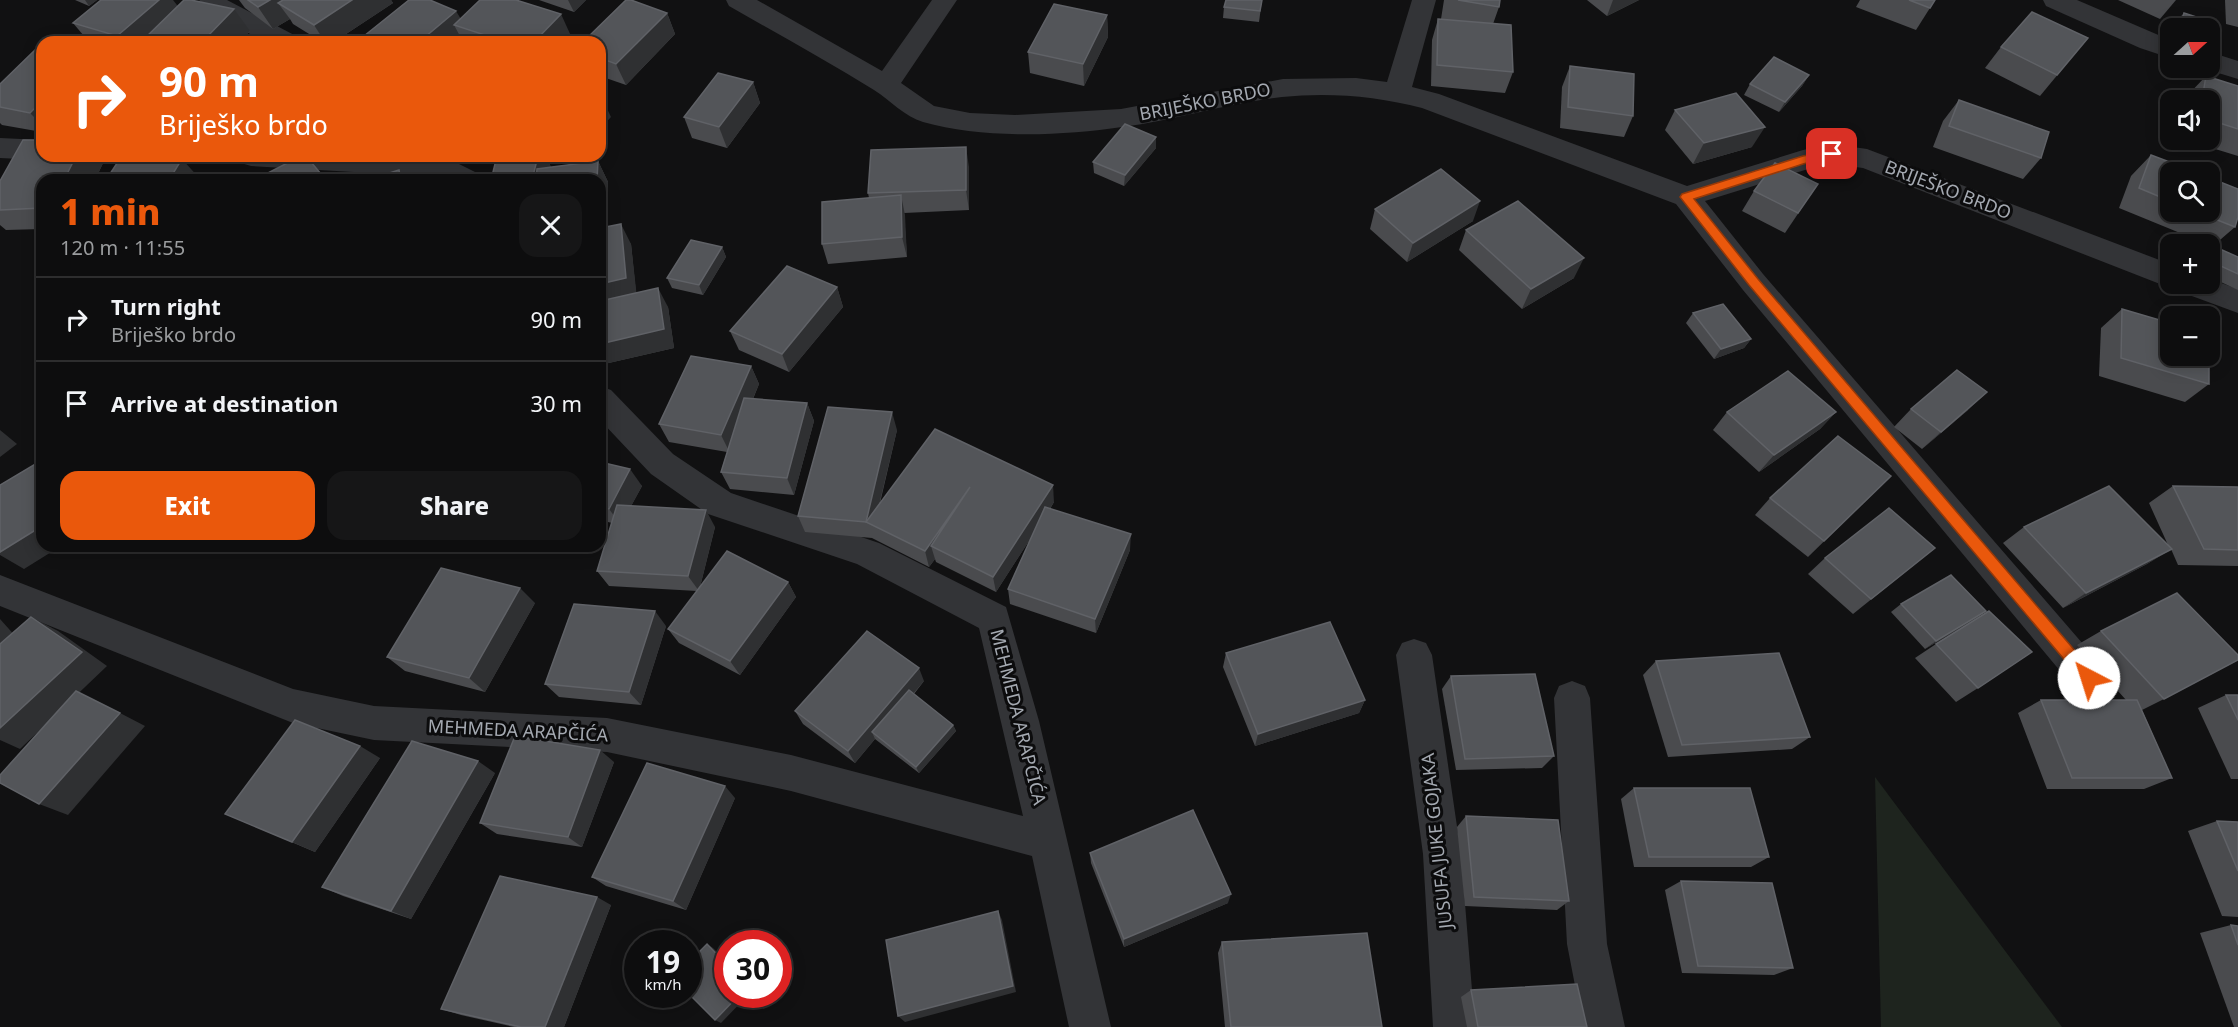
<!DOCTYPE html>
<meta charset="utf-8">
<style>
body{margin:0;font-family:"Noto Sans",sans-serif;background:#161617;color:#f1f3f6;height:100vh;display:flex;flex-direction:column;font-size:22px;white-space:nowrap}
*{box-sizing:border-box;margin:0}
p{font-size:20px;color:#9a9c9e}
.icon{flex:none;width:33px;height:33px;fill:none;stroke:currentColor;stroke-width:2;stroke-linecap:round;stroke-linejoin:round}
.map{position:relative;flex:1;overflow:hidden}
.side{position:absolute;left:36px;top:174px;width:570px;height:378px;display:flex;flex-direction:column;background:#0d0d0e;border-radius:18px;box-shadow:0 3px 15px #0003,0 0 0 2px #2d2d2e}
.side>*{flex:none}
.top-card{position:absolute;left:36px;top:36px;width:570px;height:126px;border-radius:18px;box-shadow:0 3px 15px #0003,0 0 0 2px #2d2d2e;background:#ea580c;color:#fff;overflow:hidden}
.needle{width:39px;rotate:69deg}
.controls{position:absolute;left:2160px;top:18px;display:grid;gap:12px}
.controls a{display:grid;place-items:center;width:60px;height:60px;border-radius:12px;background:#0d0d0e;box-shadow:0 3px 15px #0003,0 0 0 2px #2d2d2e;font-size:30px}
.speed{position:absolute;left:624px;top:930px;display:flex;gap:12px;font-size:30px;font-weight:700;text-align:center}
.speed>*{display:grid;place-content:center;width:78px;height:78px;border-radius:50%;background:#0d0d0e;box-shadow:0 3px 15px #0003,0 0 0 2px #2d2d2e;line-height:1}
.speed small{font-size:15px;font-weight:400}
.speed .limit{border:9px solid #d22;background:#fff;color:#111}
.pin{position:absolute;display:grid;place-items:center;width:51px;height:51px;color:#fff;margin:-26px;border-radius:12px;box-shadow:0 3px 9px #0006}
.me{position:absolute;width:66px;margin:-33px;rotate:320deg;stroke-linejoin:round;filter:drop-shadow(0 0 4px #0008)}
.turn{display:flex;align-items:center;gap:21px;height:126px;padding:0 24px;font-size:27px}
.turn .icon{width:78px;height:78px;stroke-width:2.5}
.turn b{display:block;font-size:42px;line-height:51px}
.round{display:grid;place-items:center;flex:none;width:63px;height:63px;border-radius:18px;background:#161617}
.head{display:flex;align-items:center;justify-content:space-between;height:102px;padding:0 24px}
h1{font-size:36px;font-weight:800;line-height:45px;color:#ea580c}
.cta{display:flex;gap:12px;margin-top:auto;padding:12px 24px}
.cta a{flex:1;height:69px;border-radius:18px;background:#ea580c;color:#fff;font-size:24px;font-weight:800;line-height:69px;text-align:center}
.cta a+a{background:#161617;color:#f1f3f6}
ul{padding:0;list-style:none}
li{display:flex;align-items:center;gap:18px;height:84px;padding:0 24px;border-top:2px solid #2d2d2e}
li div{flex:1}
li b{display:block;font-size:22px}
li em{font-style:normal}
.map>svg:first-child{display:block}
</style>
<div class="map">
<svg width="2238" height="1027" viewBox="0 0 2238 1027">
<rect width="100%" height="100%" fill="#111112"/>
<polygon fill="#1e241e" points="1875,777 2062,1027 1881,1027"/>
<g fill="none" stroke-linecap="round" stroke-linejoin="round">
<g fill="#333437" fill-rule="evenodd">
<polygon points="199,0 227,0 296,36 300,42 266,42 215,16"/>
<path d="M726,0h31l125,71 50,-71h25l-56,83 33,23 36,7 45,2 106,-6 162,-30 73,-1 31,4 25,-82h24l-24,87 27,7 248,92 116,-36 29,-6 35,5 303,115v20h40v-5l28,10v24l-57,-21 -4,-7 -7,2 -10,-3 -297,-116 -31,-4 -27,6 -100,31 58,73 339,392 5,12 -5,12 -13,5 -13,-5 -333,-400 -67,-86 -254,-96c-45,-12 -94,-16 -140,-11 -54,6 -106,23 -160,30 -60,9 -140,12 -199,-5 -18,-5 -33,-22 -49,-32 -47,-29 -96,-56 -145,-84z"/>
<polygon points="2043,0 2077,0 2170,40 2170,58 2140,48 2046,6"/>
<polygon points="2210,52 2238,61 2238,79 2202,68 2210,68"/>
<polygon points="0,138 42,140 42,156 52,156 42,160 0,158"/>
<polygon points="237,156 445,157 477,173 481,180 445,180 440,177 251,166 241,163"/>
<polygon points="600,386 611,390 673,454 731,493 879,543 1006,607 1039,721 1111,1027 1069,1027 1032,856 791,791 607,752 374,740 293,723 0,606 0,575 293,689 374,706 607,718 791,755 1023,816 979,628 857,564 708,514 651,474 600,420"/>
<polygon points="1414,639 1426,643 1432,655 1461,854 1475,1027 1433,1027 1423,854 1396,655 1402,643"/>
<polygon points="1572,681 1585,686 1590,698 1607,944 1625,1027 1583,1027 1567,944 1554,698 1559,686"/>
</g>
</g>
<g fill="#4a4b4e">
<polygon points="75,0 97,0 89,6"/>
<polygon points="239,0 391,0 393,3 334,42 322,42 293,24 290,19 273,29 245,8"/>
<polygon points="539,0 586,0 574,12"/>
<polygon points="1262,0 1259,22 1223,18 1224,7"/>
<polygon points="1444,0 1500,0 1499,7 1493,24 1513,72 1505,93 1431,86 1432,40 1438,19 1441,19"/>
<polygon points="1587,0 1639,0 1607,16"/>
<polygon points="1860,0 1935,0 1916,30 1856,7"/>
<polygon points="2118,0 2176,0 2160,19"/>
<polygon points="2225,0 2238,0 2238,27 2226,24"/>
<polygon points="178,6 250,31 239,42 89,42 73,23"/>
<polygon points="667,13 675,34 626,85 600,76 600,42"/>
<polygon points="2184,13 2210,28 2173,28 2174,24"/>
<polygon points="1107,15 1108,37 1084,86 1030,73 1028,52"/>
<polygon points="461,19 571,36 565,42 464,42 461,38 457,42 360,42 359,40"/>
<polygon points="2170,37 2170,47 2168,46"/>
<polygon points="2088,38 2040,96 1985,68 2001,47"/>
<polygon points="42,50 42,132 2,125 0,123 0,84"/>
<polygon points="1570,66 1633,116 1624,137 1560,128 1562,87"/>
<polygon points="1809,75 1802,86 1779,112 1744,95 1750,84"/>
<polygon points="2206,76 2238,86 2238,156 2186,140 2210,140 2210,100 2185,100 2186,97"/>
<polygon points="753,82 760,103 727,148 692,138 684,117"/>
<polygon points="1959,100 2041,158 2023,179 1933,147 1943,121"/>
<polygon points="1675,110 1752,147 1693,164 1665,130"/>
<polygon points="1156,137 1156,148 1124,186 1094,173 1093,162"/>
<polygon points="2151,155 2170,172 2170,212 2210,212 2235,227 2213,246 2238,257 2238,290 2210,277 2210,249 2212,246 2210,245 2210,244 2207,244 2119,208 2131,176"/>
<polygon points="42,156 103,156 105,159 95,180 42,180 42,229 6,230 0,225 0,181"/>
<polygon points="497,156 545,156 551,167 598,161 608,182 607,226 631,244 636,293 668,307 674,348 600,365 600,180"/>
<polygon points="545,156 576,156 570,164"/>
<polygon points="969,167 969,210 904,213 907,257 828,264 822,244 869,198 868,193"/>
<polygon points="1818,184 1785,233 1742,211 1754,191"/>
<polygon points="1375,209 1473,221 1407,262 1370,229"/>
<polygon points="1466,230 1574,278 1522,309 1459,250"/>
<polygon points="722,247 726,257 703,295 672,288 667,278"/>
<polygon points="837,287 843,307 789,372 739,350 730,331"/>
<polygon points="2122,309 2209,384 2185,402 2099,376 2101,328"/>
<polygon points="1693,313 1751,339 1744,348 1714,359 1686,323"/>
<polygon points="751,366 759,384 753,399 807,403 814,421 794,495 730,489 721,472 727,452 669,442 659,424"/>
<polygon points="1911,409 1968,410 1922,449 1894,427"/>
<polygon points="1727,412 1836,412 1820,429 1759,472 1713,430"/>
<polygon points="897,430 880,503 1054,502 1050,509 1130,550 1096,633 1010,604 1008,589 1032,536 996,592 936,562 935,559 929,567 872,538 805,532 798,516"/>
<polygon points="600,462 642,486 631,506 715,527 700,587 788,582 796,597 740,675 679,643 668,629 697,591 609,586 597,571 612,523 600,520"/>
<polygon points="1891,476 1808,557 1755,515 1770,498"/>
<polygon points="2173,486 2238,487 2238,566 2178,565 2171,549 2147,564 2063,608 2003,543 2024,527 2168,545 2149,503"/>
<polygon points="1935,548 1853,614 1808,574 1825,558"/>
<polygon points="535,603 485,692 405,671 387,657"/>
<polygon points="1901,604 1986,611 1975,619 1925,649 1891,612"/>
<polygon points="666,626 641,705 559,697 545,684"/>
<polygon points="2101,631 2164,699 2142,710 2172,778 2144,789 2047,789 2018,713 2041,700 2126,700 2077,645"/>
<polygon points="1936,644 1978,688 1956,702 1915,658"/>
<polygon points="1226,653 1365,700 1359,713 1255,746 1223,667"/>
<polygon points="1656,661 1810,737 1792,749 1668,757 1643,675"/>
<polygon points="1451,676 1554,756 1542,768 1456,770 1442,689"/>
<polygon points="924,681 914,694 953,725 956,731 919,773 875,739 855,763 803,724 795,711"/>
<polygon points="2226,695 2238,695 2238,779 2231,779 2198,708"/>
<polygon points="380,758 315,852 225,814"/>
<polygon points="614,762 582,847 497,834 480,823"/>
<polygon points="495,773 411,919 343,896 322,887"/>
<polygon points="1634,788 1769,857 1751,867 1634,867 1621,799"/>
<polygon points="735,798 686,910 606,886 592,877"/>
<polygon points="1466,816 1569,901 1557,910 1465,906 1457,827"/>
<polygon points="2217,821 2238,822 2238,917 2222,916 2188,831"/>
<polygon points="1090,853 1228,903 1124,947 1091,863"/>
<polygon points="1681,881 1793,968 1774,975 1682,973 1665,890"/>
<polygon points="611,905 564,1027 514,1027 461,1015 441,1009"/>
<polygon points="2231,925 2238,926 2238,1027 2234,1027 2200,933"/>
<polygon points="1222,942 1382,1027 1225,1027 1218,953"/>
<polygon points="1471,990 1587,1027 1467,1027 1461,997"/>
</g>
<g fill="#2f3032">
<polygon points="85,0 97,0 89,6"/>
<polygon points="159,0 173,0 184,14 153,42 122,42 117,36"/>
<polygon points="270,0 322,0 278,3 290,19 273,29 258,7"/>
<polygon points="352,0 391,0 393,3 334,42 325,42 314,25"/>
<polygon points="568,0 586,0 574,12"/>
<polygon points="1613,0 1639,0 1607,16"/>
<polygon points="234,9 250,31 239,42 202,42"/>
<polygon points="456,11 467,29 454,25 461,38 457,42 419,42"/>
<polygon points="667,13 675,34 626,85 616,64"/>
<polygon points="561,14 571,36 565,42 534,42"/>
<polygon points="1107,15 1108,37 1084,86 1083,64"/>
<polygon points="1809,75 1802,86 1779,112 1785,102"/>
<polygon points="753,82 760,103 727,148 719,127"/>
<polygon points="601,96 611,117 600,129 600,97"/>
<polygon points="42,101 42,125 30,113"/>
<polygon points="1765,127 1752,147 1693,164 1704,143"/>
<polygon points="1156,137 1156,148 1124,186 1125,175"/>
<polygon points="966,147 969,167 969,210 966,190"/>
<polygon points="76,156 103,156 105,159 95,180 64,180"/>
<polygon points="538,156 545,156 551,167 548,180 532,180"/>
<polygon points="565,156 576,156 570,164"/>
<polygon points="182,159 200,179 200,180 169,180"/>
<polygon points="598,161 608,182 607,232 600,219 600,180 597,180"/>
<polygon points="399,170 405,180 401,180"/>
<polygon points="901,195 905,215 907,257 902,237"/>
<polygon points="1480,201 1473,221 1407,262 1413,243"/>
<polygon points="621,224 631,244 637,298 600,305 600,284"/>
<polygon points="722,247 726,257 703,295 699,285"/>
<polygon points="1584,258 1574,278 1522,309 1531,289"/>
<polygon points="837,287 843,307 789,372 782,354"/>
<polygon points="658,288 668,307 674,348 600,365 600,344"/>
<polygon points="1751,339 1744,348 1714,359 1721,349"/>
<polygon points="751,366 759,384 730,453 721,435"/>
<polygon points="1987,392 1968,410 1922,449 1941,432"/>
<polygon points="807,403 814,421 794,495 787,478"/>
<polygon points="892,412 897,430 874,526 866,522 872,538 866,522"/>
<polygon points="1836,412 1820,429 1759,472 1774,455"/>
<polygon points="0,430 17,444 0,457"/>
<polygon points="630,469 642,486 621,525 609,509"/>
<polygon points="1053,485 1054,502 996,592 993,577"/>
<polygon points="970,487 931,546 935,559 929,567 925,551"/>
<polygon points="706,510 715,527 699,591 688,576"/>
<polygon points="42,526 42,546 61,546 24,569 0,555 0,552"/>
<polygon points="1131,534 1130,550 1096,633 1095,619"/>
<polygon points="2172,549 2147,564 2063,608 2086,593"/>
<polygon points="788,582 796,597 740,675 730,661"/>
<polygon points="520,588 535,603 485,692 469,678"/>
<polygon points="655,611 666,626 641,705 629,692"/>
<polygon points="1986,611 1975,619 1925,649 1936,641"/>
<polygon points="31,617 58,631 107,666 20,749 0,740 0,728"/>
<polygon points="0,619 17,638 0,651"/>
<polygon points="919,668 924,681 877,736 872,732 875,739 855,763 848,751"/>
<polygon points="1365,700 1359,713 1255,746 1258,734"/>
<polygon points="120,713 145,726 68,815 39,804"/>
<polygon points="953,725 956,731 919,773 916,767"/>
<polygon points="360,746 380,758 315,852 292,842"/>
<polygon points="600,750 614,762 582,847 568,837"/>
<polygon points="478,761 495,773 411,919 391,911"/>
<polygon points="725,786 735,798 686,910 673,901"/>
<polygon points="1231,894 1228,903 1124,947 1124,939"/>
<polygon points="597,897 611,905 564,1027 545,1027"/>
<polygon points="998,911 1002,920 1016,992 905,1022 898,1016"/>
<polygon points="707,944 713,948 728,963 728,966"/>
<polygon points="740,994 749,994 721,1023 715,1020"/>
</g>
<g fill="#535559" stroke="#606267" stroke-width="1.5">
<polygon points="101,0 159,0 117,36 73,23"/>
<polygon points="184,0 191,0 234,9 202,42 141,42"/>
<polygon points="248,0 270,0 258,7"/>
<polygon points="283,0 352,0 314,25 278,3"/>
<polygon points="409,0 430,0 456,11 419,42 363,42 359,40"/>
<polygon points="480,0 516,0 561,14 534,42 506,42 454,25"/>
<polygon points="626,0 631,0 667,13 616,64 600,58 600,42 583,42"/>
<polygon points="1226,0 1262,0 1260,11 1224,7"/>
<polygon points="1458,0 1500,0 1499,7"/>
<polygon points="1909,0 1935,0 1930,8"/>
<polygon points="1054,4 1107,15 1083,64 1028,52"/>
<polygon points="2032,12 2088,38 2057,75 2001,47"/>
<polygon points="2184,13 2215,23 2210,45 2210,28 2180,28"/>
<polygon points="1438,19 1511,25 1513,72 1437,65"/>
<polygon points="36,49 42,50 42,101 30,113 0,107 0,84"/>
<polygon points="1774,57 1809,75 1785,102 1750,84"/>
<polygon points="1570,66 1634,74 1633,116 1568,107"/>
<polygon points="718,73 753,82 719,127 684,117"/>
<polygon points="2206,76 2238,86 2238,129 2210,120 2210,100 2202,100"/>
<polygon points="1736,93 1765,127 1704,143 1675,110"/>
<polygon points="1959,100 2049,132 2041,158 1949,126"/>
<polygon points="1125,124 1156,137 1125,175 1093,162"/>
<polygon points="23,140 42,140 42,156 76,156 64,180 42,180 42,208 0,210 0,181"/>
<polygon points="966,147 966,190 868,193 871,150"/>
<polygon points="2151,155 2196,172 2170,172 2170,201 2139,188"/>
<polygon points="301,156 306,156 326,180 254,180"/>
<polygon points="497,156 538,156 532,180 491,180"/>
<polygon points="121,157 182,159 169,180 106,180"/>
<polygon points="598,161 597,180 536,180 537,169"/>
<polygon points="1775,163 1818,184 1798,213 1754,191"/>
<polygon points="1441,169 1480,201 1413,243 1375,209"/>
<polygon points="399,170 401,180 367,180"/>
<polygon points="2210,178 2238,189 2238,217 2235,227 2197,212 2210,212"/>
<polygon points="901,195 902,237 822,244 822,202"/>
<polygon points="1518,201 1584,258 1531,289 1466,230"/>
<polygon points="621,224 626,278 600,284 600,228"/>
<polygon points="691,240 722,247 699,285 667,278"/>
<polygon points="2213,246 2238,257 2238,274 2210,261 2210,253"/>
<polygon points="787,266 837,287 782,354 730,331"/>
<polygon points="658,288 664,329 600,344 600,301"/>
<polygon points="1723,304 1751,339 1721,349 1693,313"/>
<polygon points="2122,309 2170,323 2170,356 2209,356 2209,384 2121,358"/>
<polygon points="691,356 751,366 721,435 659,424"/>
<polygon points="1957,370 1987,392 1941,432 1911,409"/>
<polygon points="1788,371 1836,412 1774,455 1727,412"/>
<polygon points="744,398 807,403 787,478 721,472"/>
<polygon points="828,407 892,412 866,522 798,516"/>
<polygon points="935,429 1053,485 993,577 931,546 970,487 925,551 866,522"/>
<polygon points="1838,436 1891,476 1824,541 1770,498"/>
<polygon points="42,460 42,526 0,552 0,485"/>
<polygon points="600,462 630,469 609,509 600,507"/>
<polygon points="2109,486 2172,549 2086,593 2024,527"/>
<polygon points="2173,486 2238,487 2238,550 2204,549"/>
<polygon points="617,505 706,510 688,576 597,571"/>
<polygon points="1045,507 1131,534 1095,619 1008,589"/>
<polygon points="1889,508 1935,548 1871,599 1825,558"/>
<polygon points="727,551 788,582 730,661 668,629"/>
<polygon points="441,568 520,588 469,678 387,657"/>
<polygon points="1951,575 1986,611 1936,641 1901,604"/>
<polygon points="2177,593 2238,655 2238,660 2164,699 2101,631"/>
<polygon points="574,604 655,611 629,692 545,684"/>
<polygon points="1989,611 2032,652 1978,688 1936,644"/>
<polygon points="31,617 82,652 0,728 0,644"/>
<polygon points="1330,622 1365,700 1258,734 1226,653"/>
<polygon points="867,631 919,668 848,751 795,711"/>
<polygon points="1779,653 1810,737 1682,745 1656,661"/>
<polygon points="1535,674 1554,756 1465,759 1451,676"/>
<polygon points="909,690 953,725 916,767 872,732"/>
<polygon points="76,691 120,713 39,804 0,783 0,775"/>
<polygon points="2226,695 2238,695 2238,720"/>
<polygon points="2041,700 2137,700 2172,778 2072,778"/>
<polygon points="295,720 360,746 292,842 225,814"/>
<polygon points="515,736 600,750 568,837 480,823"/>
<polygon points="412,741 478,761 391,911 322,887"/>
<polygon points="647,763 725,786 673,901 592,877"/>
<polygon points="1634,788 1750,788 1769,857 1649,857"/>
<polygon points="1193,810 1231,894 1124,939 1090,853"/>
<polygon points="1466,816 1558,820 1569,901 1474,897"/>
<polygon points="2217,821 2238,822 2238,871"/>
<polygon points="500,876 597,897 545,1027 521,1027 441,1009"/>
<polygon points="1681,881 1772,883 1793,968 1698,966"/>
<polygon points="998,911 1013,986 898,1016 886,940"/>
<polygon points="2231,925 2238,926 2238,945"/>
<polygon points="1367,933 1382,1027 1231,1027 1222,942"/>
<polygon points="707,944 728,966 728,994 740,994 715,1020 688,993 688,963"/>
<polygon points="1577,984 1587,1027 1478,1027 1471,990"/>
</g>
<polygon fill="#ea580c" stroke="#983908" stroke-width="1.5" points="1832,150 1837,154 1836,156 1803,164 1694,199 1758,279 2094,673 2097,678 2094,683 2089,685 2084,683 1749,285 1680,197 1682,194 1803,156"/>
<g text-anchor="middle" stroke-width="6" stroke-linejoin="round" paint-order="stroke">
<g font-size="18" fill="#a4a9b1" stroke="#0c0c0d">
<text transform="translate(1205 102) rotate(-11)" y="6">BRIJEŠKO BRDO</text>
<text transform="translate(1948 190) rotate(21)" y="6">BRIJEŠKO BRDO</text>
<text transform="translate(1018 717) rotate(76)" y="6">MEHMEDA ARAPČIĆA</text>
<text transform="translate(518 731) rotate(3)" y="6">MEHMEDA ARAPČIĆA</text>
<text transform="translate(1437 841) rotate(-96)" y="6">JUSUFA JUKE GOJAKA</text>
</g>
</g>
</svg>
<div class="controls">
<a><svg class="needle" viewBox="-14 -14 28 28"><path d="M0-13l5 13h-10z" fill="#e53935"/><path d="M0 13l5-13h-10z" fill="#9a9c9e"/></svg></a>
<a><svg class="icon" aria-label="sound" viewBox="0 0 24 24"><path d="M4 9h4l5-4v14l-5-4H4zM17 9q2 3 0 6"/></svg></a>
<a><svg class="icon" aria-label="search" viewBox="0 0 24 24"><circle cx="10" cy="10" r="6"/><path d="M15 15l6 6"/></svg></a>
<a>+</a>
<a>−</a>
</div>
<div class="speed"><div>19<small>km/h</small></div><div class="limit">30</div></div>
<div class="pin" style="left:1832px;top:154px;background:#d93025"><svg class="icon" aria-label="arrive" viewBox="0 0 24 24"><path d="M6 21V4h12l-3 4 3 4H6"/></svg></div>
<svg class="me" style="left:2089px;top:678px" viewBox="-20 -20 40 40"><circle r="19" fill="#fff"/><path d="M0-13L10 11 0 6-10 11z" fill="#ea580c"/></svg>
<div class="top-card">
<div class="turn"><svg class="icon" aria-label="right" viewBox="0 0 24 24"><path d="M7 20v-9h11M14 6l5 5-5 5"/></svg><div><b>90 m</b>Briješko brdo</div></div>
</div>
<section class="side">
<div class="head"><div><h1>1 min</h1><p>120 m · 11:55</p></div><a class="round"><svg class="icon" aria-label="close" viewBox="0 0 24 24"><path d="M6 6l12 12M18 6L6 18"/></svg></a></div>
<ul>
<li><svg class="icon" aria-label="right" viewBox="0 0 24 24"><path d="M7 20v-9h11M14 6l5 5-5 5"/></svg><div><b>Turn right</b><p>Briješko brdo</p></div><em>90 m</em></li>
<li><svg class="icon" aria-label="arrive" viewBox="0 0 24 24"><path d="M6 21V4h12l-3 4 3 4H6"/></svg><div><b>Arrive at destination</b></div><em>30 m</em></li>
</ul>
<div class="cta"><a>Exit</a><a>Share</a></div>
</section>
</div>
